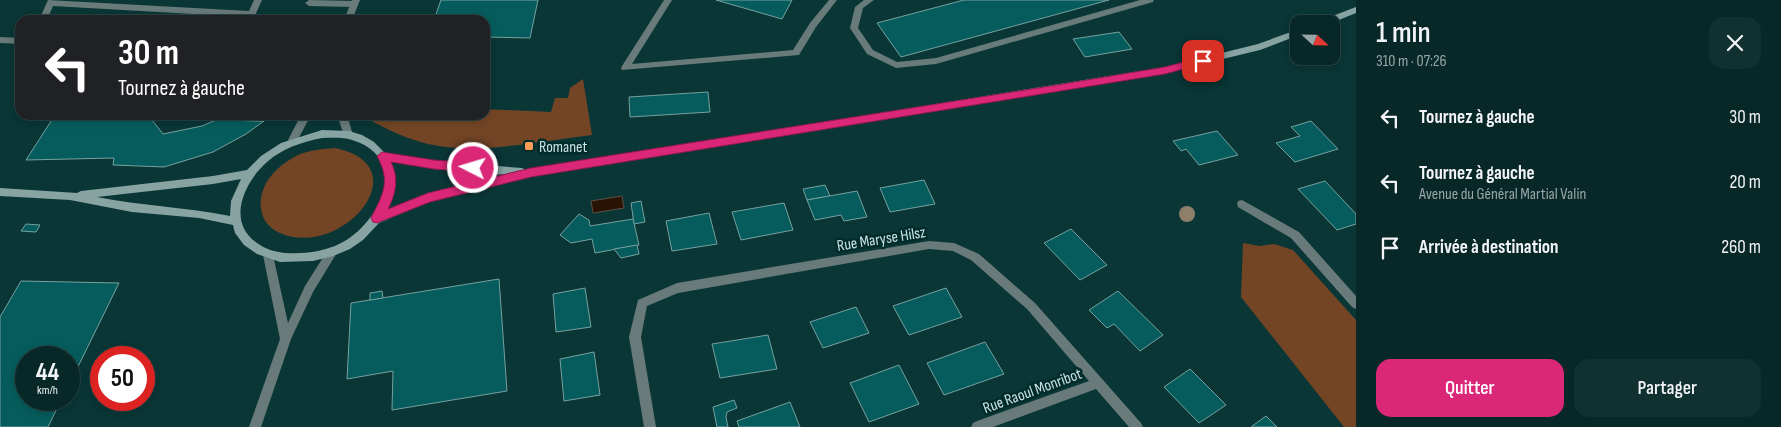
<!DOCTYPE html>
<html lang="fr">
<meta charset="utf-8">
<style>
body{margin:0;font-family:"Sofia Sans Condensed",sans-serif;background:#113030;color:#f1f3f6;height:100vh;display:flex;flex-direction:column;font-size:19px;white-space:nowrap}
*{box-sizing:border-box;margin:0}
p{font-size:16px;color:#98a6a8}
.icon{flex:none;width:28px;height:28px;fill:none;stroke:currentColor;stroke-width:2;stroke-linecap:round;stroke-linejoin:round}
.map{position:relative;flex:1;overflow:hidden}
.side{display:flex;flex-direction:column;background:#082828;width:425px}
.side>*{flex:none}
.hud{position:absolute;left:15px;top:15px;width:475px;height:105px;border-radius:15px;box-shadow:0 2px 8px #0003,0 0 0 1px #294445;background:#202124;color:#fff;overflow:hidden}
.needle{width:32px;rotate:112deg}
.controls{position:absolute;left:1290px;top:15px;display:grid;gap:10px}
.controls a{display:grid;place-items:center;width:50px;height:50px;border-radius:10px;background:#082828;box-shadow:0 2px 8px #0003,0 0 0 1px #294445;font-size:25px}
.speed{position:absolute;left:15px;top:346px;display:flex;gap:10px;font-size:25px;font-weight:700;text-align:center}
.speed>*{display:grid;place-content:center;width:65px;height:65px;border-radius:50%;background:#082828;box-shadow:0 2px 8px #0003,0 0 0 1px #294445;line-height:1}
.speed small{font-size:12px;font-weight:400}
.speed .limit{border:8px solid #d22;background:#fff;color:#111}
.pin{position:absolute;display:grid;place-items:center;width:42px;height:42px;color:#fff;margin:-21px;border-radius:10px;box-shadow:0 2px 8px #0006}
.me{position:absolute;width:55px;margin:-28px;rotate:275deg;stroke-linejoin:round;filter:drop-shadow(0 0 4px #0008)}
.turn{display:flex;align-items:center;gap:18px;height:105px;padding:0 20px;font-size:22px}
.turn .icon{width:65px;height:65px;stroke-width:2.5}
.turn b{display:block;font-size:35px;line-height:42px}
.round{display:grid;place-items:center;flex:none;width:52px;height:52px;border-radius:15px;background:#113030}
.head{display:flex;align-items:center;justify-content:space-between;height:85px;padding:0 20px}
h1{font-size:30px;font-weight:600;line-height:38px}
.cta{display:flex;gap:10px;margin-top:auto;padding:10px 20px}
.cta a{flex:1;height:58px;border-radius:15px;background:#db2777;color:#fff;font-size:20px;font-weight:600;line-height:58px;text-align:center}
.cta a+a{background:#113030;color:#f1f3f6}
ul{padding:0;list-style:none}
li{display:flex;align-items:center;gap:15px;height:65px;padding:0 20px}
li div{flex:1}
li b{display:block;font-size:19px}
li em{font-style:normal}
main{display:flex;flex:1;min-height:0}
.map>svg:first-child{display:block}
</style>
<main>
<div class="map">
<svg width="1356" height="427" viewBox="0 0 1356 427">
<rect width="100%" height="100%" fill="#0a3636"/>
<g fill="#734525">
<path d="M583,79l9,56c-50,6 -119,21 -168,8 -22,-6 -44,-17 -63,-28h124v-6l66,3 4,-14h13l2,-10z"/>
<path d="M335,148c87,18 7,112 -55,85 -24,-10 -24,-39 -9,-57 7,-9 17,-16 27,-21 12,-5 25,-6 37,-7z"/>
<polygon points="1243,243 1260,246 1274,244 1293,250 1356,320 1356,427 1344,427 1241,297"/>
</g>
<polygon fill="#2a1303" stroke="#5b5146" points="622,196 624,208 593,213 591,201"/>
<g fill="#065c5c" stroke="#76a1a0">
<polygon points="441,0 538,0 530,38 485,37 485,20 434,20"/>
<polygon points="716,0 792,0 782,19"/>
<polygon points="964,0 1109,0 901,57 877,23"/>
<polygon points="1119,32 1132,49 1085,57 1073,39"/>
<polygon points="708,92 710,112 630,117 629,97"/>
<polygon points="55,115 148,115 163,134 202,126 216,120 264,121 246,134 213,152 164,167 113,165 114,158 26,160"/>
<polygon points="217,115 264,115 264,121 216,120"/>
<polygon points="1311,121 1338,149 1295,162 1276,143 1300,136 1291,127"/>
<polygon points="1217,131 1238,155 1199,165 1186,149 1181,151 1173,141"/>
<polygon points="924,180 935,204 890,212 880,188"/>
<polygon points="1325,181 1356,214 1356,224 1337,230 1298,189"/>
<polygon points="825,185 830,196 807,200 803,189"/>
<polygon points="857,191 867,217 844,221 841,215 815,220 807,200"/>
<polygon points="641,201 645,222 634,224 631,203"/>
<polygon points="784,203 793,230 741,240 732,212"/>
<polygon points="709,213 717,244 672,251 666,221"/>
<polygon points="579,214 589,220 590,226 633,219 639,245 595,253 592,239 571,243 560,235"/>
<polygon points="26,224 40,225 36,232 21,231"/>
<polygon points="1071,229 1107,265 1080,280 1044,243"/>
<polygon points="637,245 639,254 621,258 614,249"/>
<polygon points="499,279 507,391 392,410 393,371 347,379 351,303"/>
<polygon points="21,281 119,283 69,385 69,358 26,358 26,400 61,400 48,427 0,427 0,317"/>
<polygon points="585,288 591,327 556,332 553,294"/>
<polygon points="946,288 962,317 909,335 893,306"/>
<polygon points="382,291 383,298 370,300 370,293"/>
<polygon points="1118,291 1163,335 1140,351 1114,324 1107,328 1089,310"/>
<polygon points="856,307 869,333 823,348 810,322"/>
<polygon points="768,335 777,369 720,378 712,344"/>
<polygon points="985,342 1004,374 944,395 927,363"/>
<polygon points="594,352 600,395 564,401 560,359"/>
<polygon points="899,365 919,404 869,422 850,383"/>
<polygon points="1190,369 1226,405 1199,423 1164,387"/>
<polygon points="734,400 737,408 727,412 726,417 728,427 717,427 713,407"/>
<polygon points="790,402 800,427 739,427 737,421"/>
<polygon points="1266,416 1277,427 1251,427"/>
</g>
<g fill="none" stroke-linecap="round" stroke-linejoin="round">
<g fill="#687a79" fill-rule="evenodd">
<polygon points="48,0 249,11 254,0 262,0 253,20 245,20 246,17 53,6 47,20 39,20"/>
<polygon points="309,0 354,1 358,4 354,7 309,6 305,3"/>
<polygon points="664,0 672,0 632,64 793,50 810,23 829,0 837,0 816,27 799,55 622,70 621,68 622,66"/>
<polygon points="864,0 874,0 863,8 858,28 873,50 897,62 936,58 1140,0 1154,0 1153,2 936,64 896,68 867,54 850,28 855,7"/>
</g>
<g fill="#687a79" fill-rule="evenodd">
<polygon points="352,0 360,0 352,20 344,20"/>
<polygon points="0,37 20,38 20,44 0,43"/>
<polygon points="301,115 311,115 296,143 290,143 288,140"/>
<polygon points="337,115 347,115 353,135 351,138 345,138"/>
<polygon points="1242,200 1299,232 1356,296 1356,309 1352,307 1291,238 1238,207 1237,204 1238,201"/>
<polygon points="929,241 954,243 979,254 1035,303 1141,423 1143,427 1129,427 1096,389 993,427 971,427 973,423 977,421 1089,381 1027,309 971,260 953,251 929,249 678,293 647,306 641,337 656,427 644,427 629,337 638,300 677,283"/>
</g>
<polygon fill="#687a79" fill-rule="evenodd" points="333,247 337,248 338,251 313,292 291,339 261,427 249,427 280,339 263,255 264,252 268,251 272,252 273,255 288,323 305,286 329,248"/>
<g fill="#87a4a3" fill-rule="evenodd">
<polygon points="1356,7 1356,13 1329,24 1316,24 1317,22"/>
<path d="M1299,29v6l-39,15 -95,23 -634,104 -101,24 -51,22 -16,17 -13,9 -17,7 -20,5 -33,1 -23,-8 -13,-9 -9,-12 -2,-8 -34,-7 -67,-6 -62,-12 -70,-4v-8l77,5 4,-2 132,-15 34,-6 14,-14 20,-13 41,-13 27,1 13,4 12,7 11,11 49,8 88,7 4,2 639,-103 93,-23zM322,138c10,0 21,-1 30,2 59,18 28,83 -11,103 -17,9 -37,11 -56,10 -10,-1 -20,-4 -28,-10 -31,-21 -13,-61 10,-81 16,-14 35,-20 55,-24zM390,161l44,8 73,6 -79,18 -41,17c7,-16 12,-32 3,-49zM241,179l-10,22 -1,15c-44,-9 -89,-10 -133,-19l116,-13z"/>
</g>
</g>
<circle fill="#8d7f69" cx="1187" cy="214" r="8"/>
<path fill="#db2777" stroke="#8e194d" d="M1203,57l5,4 -2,2 -41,11 -634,103 -101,25 -53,21 -4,-1 -2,-4c12,-24 20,-36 6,-62l5,-4 52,8 39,3 5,5 -5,4 -39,-3 -43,-7c8,15 5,32 -3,47l40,-16 103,-25 526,-83 108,-18z"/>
<rect fill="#fe9c57" stroke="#002c2c" stroke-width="2" x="524" y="141" width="10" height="10" rx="2.5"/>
<g text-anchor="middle" stroke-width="5" stroke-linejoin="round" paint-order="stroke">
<g font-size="16" fill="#cde3e2" stroke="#002c2c" text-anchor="start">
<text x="539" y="152">Romanet</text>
</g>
<g font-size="16" fill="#cde3e2" stroke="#002c2c">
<text transform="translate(881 238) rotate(-9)" y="6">Rue Maryse Hilsz</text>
<text transform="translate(1032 390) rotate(-20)" y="6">Rue Raoul Monribot</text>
</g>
</g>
</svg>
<div class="controls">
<a><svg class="needle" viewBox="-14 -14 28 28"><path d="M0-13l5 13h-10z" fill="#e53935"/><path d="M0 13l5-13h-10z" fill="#98a6a8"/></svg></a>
</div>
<div class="speed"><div>44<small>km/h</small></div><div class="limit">50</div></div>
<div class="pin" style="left:1203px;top:61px;background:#d93025"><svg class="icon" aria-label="arrive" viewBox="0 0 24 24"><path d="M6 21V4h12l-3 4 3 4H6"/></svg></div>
<svg class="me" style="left:473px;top:168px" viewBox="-20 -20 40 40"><circle r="17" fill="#db2777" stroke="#fff" stroke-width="3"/><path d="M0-11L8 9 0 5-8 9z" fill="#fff"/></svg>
<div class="hud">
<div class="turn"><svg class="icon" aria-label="left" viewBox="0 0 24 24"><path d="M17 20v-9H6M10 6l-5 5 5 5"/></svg><div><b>30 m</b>Tournez à gauche</div></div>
</div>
</div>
<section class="side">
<div class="head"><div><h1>1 min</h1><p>310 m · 07:26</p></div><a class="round"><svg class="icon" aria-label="close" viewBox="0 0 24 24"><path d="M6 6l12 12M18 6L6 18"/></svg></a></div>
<ul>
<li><svg class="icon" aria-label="left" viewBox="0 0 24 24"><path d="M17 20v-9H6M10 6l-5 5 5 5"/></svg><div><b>Tournez à gauche</b></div><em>30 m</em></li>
<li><svg class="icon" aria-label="left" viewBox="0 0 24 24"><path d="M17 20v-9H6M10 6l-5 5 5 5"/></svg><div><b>Tournez à gauche</b><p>Avenue du Général Martial Valin</p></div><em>20 m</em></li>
<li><svg class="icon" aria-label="arrive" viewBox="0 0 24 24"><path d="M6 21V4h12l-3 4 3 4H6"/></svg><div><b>Arrivée à destination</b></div><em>260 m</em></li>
</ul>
<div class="cta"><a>Quitter</a><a>Partager</a></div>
</section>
</main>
